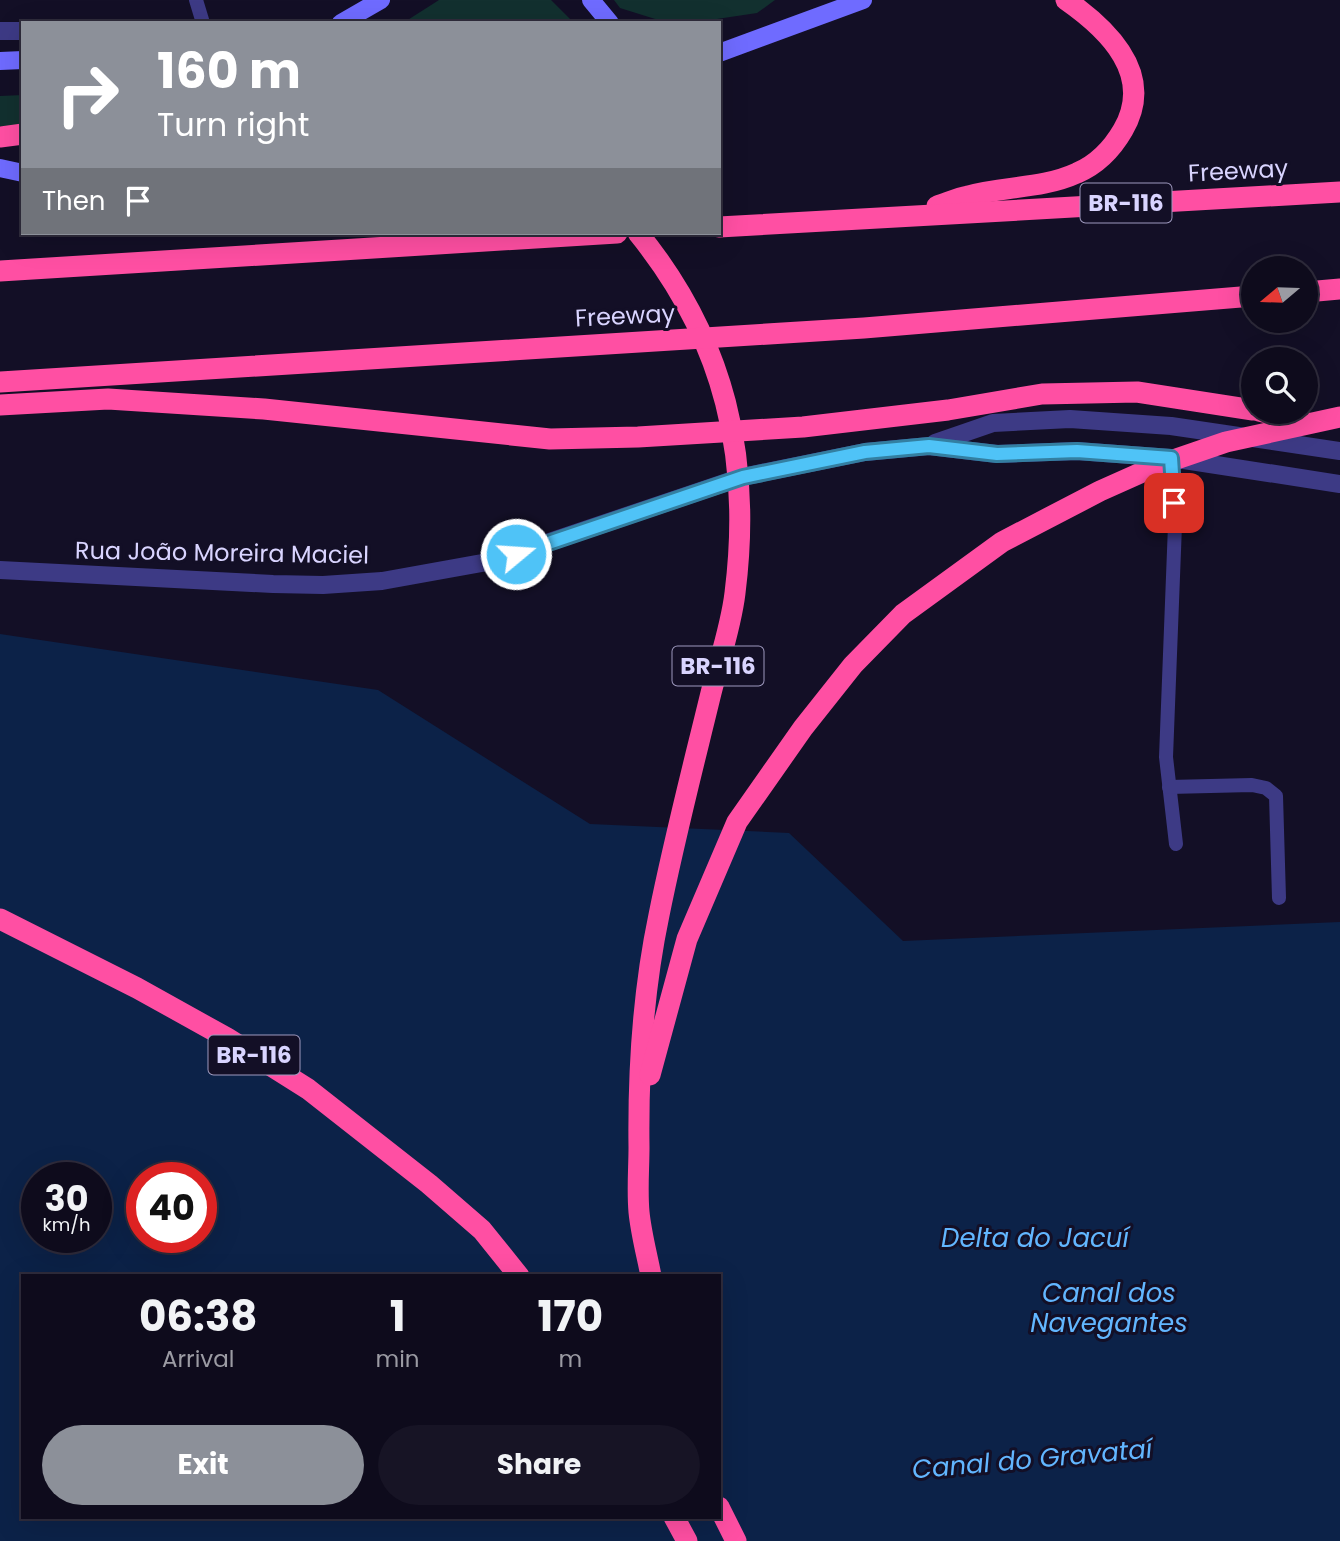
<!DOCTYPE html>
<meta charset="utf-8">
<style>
body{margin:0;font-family:Poppins,sans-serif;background:#171425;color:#f1f3f6;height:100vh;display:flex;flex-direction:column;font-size:26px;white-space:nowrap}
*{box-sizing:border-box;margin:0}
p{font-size:23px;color:#9b9ba3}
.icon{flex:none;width:38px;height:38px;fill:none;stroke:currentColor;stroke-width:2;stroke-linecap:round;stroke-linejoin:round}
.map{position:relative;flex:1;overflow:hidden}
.side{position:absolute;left:21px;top:1274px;width:700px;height:245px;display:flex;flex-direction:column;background:#0e0b1c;border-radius:0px;box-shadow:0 7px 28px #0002,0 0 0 2px #2e2b3b}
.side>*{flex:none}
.hud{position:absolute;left:21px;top:21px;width:700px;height:214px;border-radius:0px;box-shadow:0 7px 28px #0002,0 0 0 2px #2e2b3b;background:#8c9099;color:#fff;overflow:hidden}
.needle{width:46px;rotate:251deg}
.buttons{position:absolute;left:1241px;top:256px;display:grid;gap:14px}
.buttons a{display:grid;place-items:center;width:77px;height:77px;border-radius:50%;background:#0e0b1c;box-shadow:0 7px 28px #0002,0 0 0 2px #2e2b3b;font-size:35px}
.speed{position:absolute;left:21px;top:1162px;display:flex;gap:14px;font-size:35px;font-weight:700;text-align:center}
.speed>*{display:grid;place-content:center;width:91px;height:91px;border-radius:50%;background:#0e0b1c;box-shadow:0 7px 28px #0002,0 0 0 2px #2e2b3b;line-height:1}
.speed small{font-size:18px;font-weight:400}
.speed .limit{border:10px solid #d22;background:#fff;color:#111}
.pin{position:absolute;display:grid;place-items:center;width:60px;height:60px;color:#fff;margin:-30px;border-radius:14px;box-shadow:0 4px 10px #0006}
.me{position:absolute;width:77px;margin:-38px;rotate:72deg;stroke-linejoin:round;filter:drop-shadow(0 0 5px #0008)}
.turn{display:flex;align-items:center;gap:24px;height:147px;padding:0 21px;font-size:32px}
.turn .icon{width:91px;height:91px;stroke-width:2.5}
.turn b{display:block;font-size:49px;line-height:60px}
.then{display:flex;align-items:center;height:66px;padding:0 21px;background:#0003;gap:14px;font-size:26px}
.eta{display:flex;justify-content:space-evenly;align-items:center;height:119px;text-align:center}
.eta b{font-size:42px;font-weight:700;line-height:49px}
.button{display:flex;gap:14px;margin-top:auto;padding:14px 21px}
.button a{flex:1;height:80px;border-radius:42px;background:#8c9099;color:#fff;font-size:28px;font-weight:700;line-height:80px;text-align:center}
.button a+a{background:#171425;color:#f1f3f6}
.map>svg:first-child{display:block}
</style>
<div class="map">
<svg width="1340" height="1541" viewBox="0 0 1340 1541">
<rect width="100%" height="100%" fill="#130f26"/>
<g fill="#12302f">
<polygon points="439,0 551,0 574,23 403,23"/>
<polygon points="614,0 775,0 757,13 690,23 668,23 620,8"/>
<polygon points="23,95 23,128 0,126 0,96"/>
</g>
<path fill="#0c2248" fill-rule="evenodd" d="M0,634l378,56 212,134 199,9 114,108 437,-19v619h-1340zM37,1178h59v59h-59zM142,1178h59v59h-59zM23,1276h696v241h-696z"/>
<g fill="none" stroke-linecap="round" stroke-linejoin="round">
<g stroke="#3d3a85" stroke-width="14">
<polyline points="196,0 203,23"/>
<polyline points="1171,458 1175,525 1166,757 1176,844"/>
<polyline points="1169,787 1252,785 1266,788 1276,796 1279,898"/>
</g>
<polyline stroke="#3d3a85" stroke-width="18" points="0,31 23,31"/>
<g stroke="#3d3a85" stroke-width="18">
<polyline points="935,443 993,423 1070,419 1171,426 1340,451"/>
<polyline points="0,570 273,584 323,585 382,581 493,561 742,477 865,452 929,446 997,454 1077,451 1171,458 1340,484"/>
</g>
<g stroke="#6f6bff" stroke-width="18">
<polyline points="591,0 610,23"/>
<polyline points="341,23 381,0"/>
<polyline points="719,53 863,0"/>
<polyline points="0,61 23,60"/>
<polyline points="0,168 23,173"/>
</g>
<g stroke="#ff4fa3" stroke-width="21">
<polyline points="0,137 23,134"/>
<path d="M937,206c10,-3 20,-8 31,-10 36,-10 74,-7 109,-23 21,-9 35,-24 46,-43 32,-55 -14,-100 -57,-130"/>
<polyline points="719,227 1340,192"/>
<path d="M638,233c87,107 114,225 97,360 -4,34 -16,68 -24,100 -18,74 -37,147 -52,222 -16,76 -21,154 -20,232 0,21 -2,43 0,65 2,21 8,43 12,64"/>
<polyline points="0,271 617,233"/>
<polyline points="1306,292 1340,289"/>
<polyline points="0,382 864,328 1253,296"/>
<polyline points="0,405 108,399 264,409 550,439 638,437 803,427 948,410 1042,394 1137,392 1253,410"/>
<polyline points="1259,411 1305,422"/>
<polyline points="0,919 137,988 227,1038 308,1089 429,1184 482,1230 519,1276"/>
<polyline points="650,1075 687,939 737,822 803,728 853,665 903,614 1002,542 1100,491 1156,466 1226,442 1340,417"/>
<polyline points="719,1507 736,1541"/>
<polyline points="674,1517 687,1541"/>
</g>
</g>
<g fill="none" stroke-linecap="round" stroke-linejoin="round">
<g stroke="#337fa1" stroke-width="18">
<polyline id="route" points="516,554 743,477 865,452 929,446 997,454 1077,451 1171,458 1174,503"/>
</g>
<use href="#route" stroke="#4fc3f7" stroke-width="12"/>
</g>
<g text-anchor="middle" stroke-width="6" stroke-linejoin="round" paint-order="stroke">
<g fill="#130f26" stroke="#9e99be" stroke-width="2">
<rect x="1080.5" y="183.5" width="91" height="39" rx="5"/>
<rect x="672.5" y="646.5" width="91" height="39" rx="5"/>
<rect x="208.5" y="1035.5" width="91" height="39" rx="5"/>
</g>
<g font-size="23" font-weight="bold" fill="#d9d4ff">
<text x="1126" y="211">BR-116</text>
<text x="718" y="674">BR-116</text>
<text x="254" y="1063">BR-116</text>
</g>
<g font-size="24" fill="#d9d4ff" stroke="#130f26">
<text transform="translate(1238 171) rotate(-3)" y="8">Freeway</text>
<text transform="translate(625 316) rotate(-3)" y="8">Freeway</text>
<text transform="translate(222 553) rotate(1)" y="8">Rua João Moreira Maciel</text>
</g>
<g font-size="26" font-style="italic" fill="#62b6ff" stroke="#130f26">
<text x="1035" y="1247">Delta do Jacuí</text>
<text x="1109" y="1302">Canal dos<tspan x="1109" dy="30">Navegantes</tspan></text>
<text transform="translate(1032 1459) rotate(-5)" y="9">Canal do Gravataí</text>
</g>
</g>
</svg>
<div class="buttons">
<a><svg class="needle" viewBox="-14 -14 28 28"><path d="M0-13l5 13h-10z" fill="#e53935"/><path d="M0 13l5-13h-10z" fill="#9b9ba3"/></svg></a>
<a><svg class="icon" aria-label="search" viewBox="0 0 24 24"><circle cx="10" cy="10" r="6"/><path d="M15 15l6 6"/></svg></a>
</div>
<div class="speed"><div>30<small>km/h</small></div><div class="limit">40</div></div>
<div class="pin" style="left:1174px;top:503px;background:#d93025"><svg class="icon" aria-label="arrive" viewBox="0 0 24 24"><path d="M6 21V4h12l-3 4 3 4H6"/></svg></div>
<svg class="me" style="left:516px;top:554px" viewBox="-20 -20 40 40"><circle r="17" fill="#4fc3f7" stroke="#fff" stroke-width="3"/><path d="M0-11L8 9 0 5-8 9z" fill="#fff"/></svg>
<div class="hud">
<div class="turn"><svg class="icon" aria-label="right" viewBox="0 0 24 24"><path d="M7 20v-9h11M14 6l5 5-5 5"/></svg><div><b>160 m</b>Turn right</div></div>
<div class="then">Then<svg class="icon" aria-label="arrive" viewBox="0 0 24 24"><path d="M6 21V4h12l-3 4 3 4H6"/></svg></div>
</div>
<section class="side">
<div class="eta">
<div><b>06:38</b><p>Arrival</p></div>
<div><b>1</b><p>min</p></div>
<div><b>170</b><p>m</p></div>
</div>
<div class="button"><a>Exit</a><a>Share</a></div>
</section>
</div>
